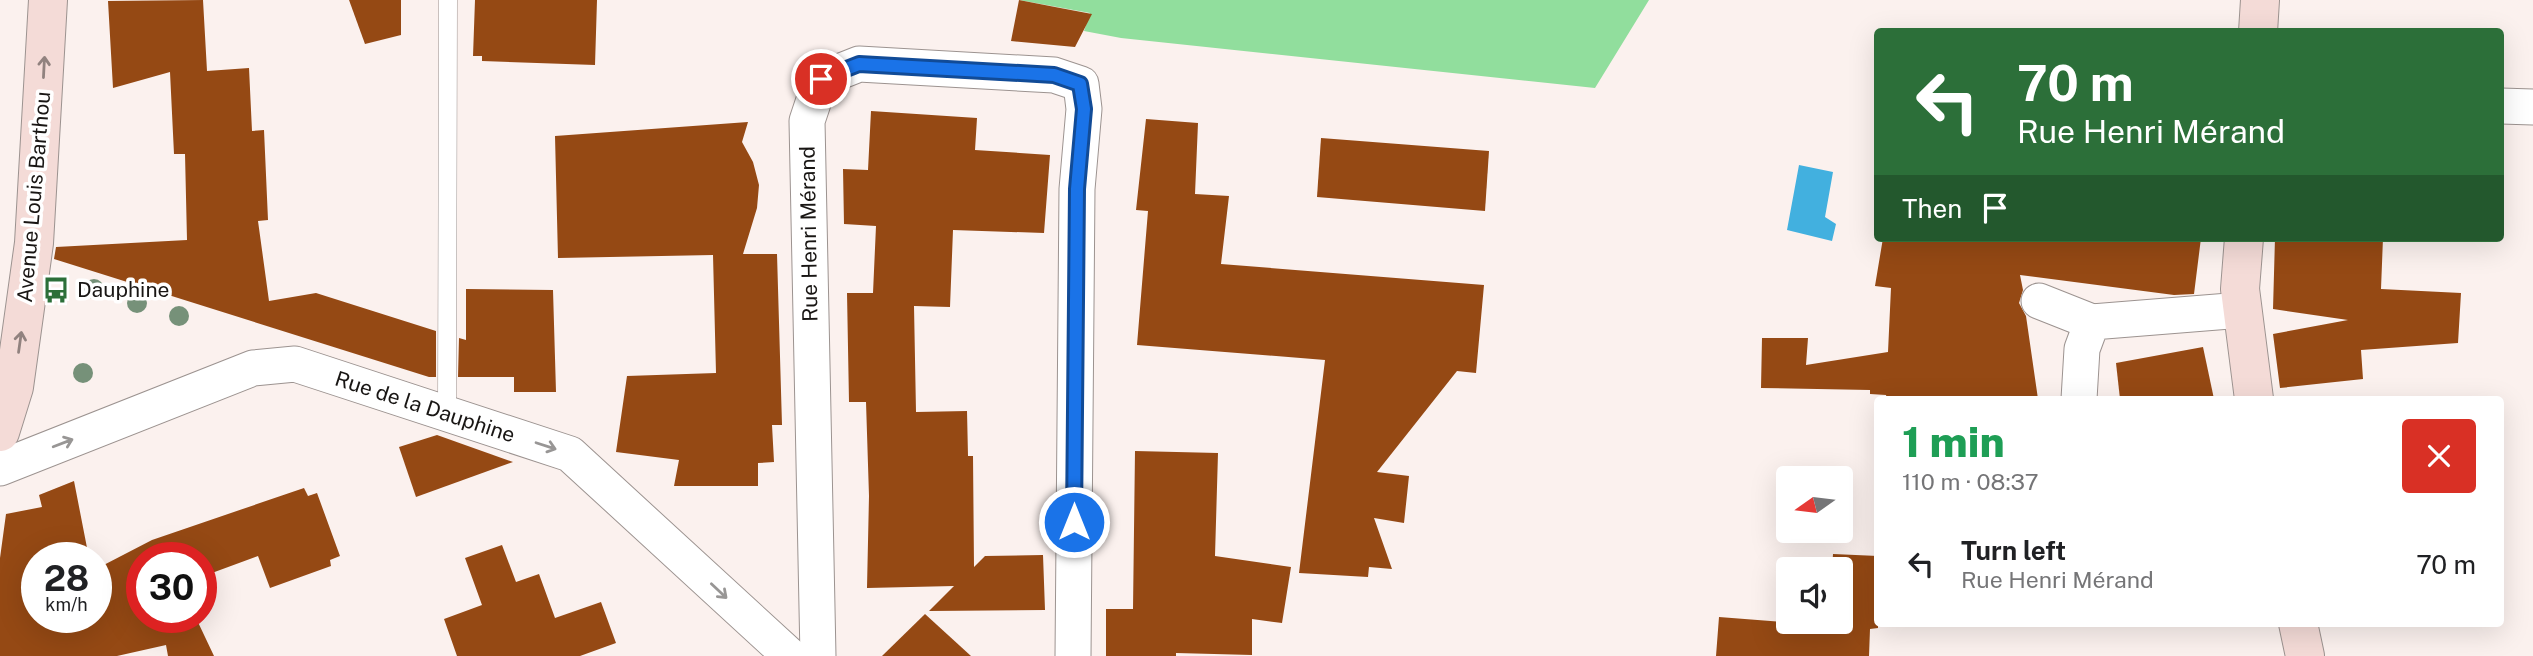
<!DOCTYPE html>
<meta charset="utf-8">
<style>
body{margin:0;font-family:"Public Sans",sans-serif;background:#f2f2f2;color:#202124;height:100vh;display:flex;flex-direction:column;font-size:26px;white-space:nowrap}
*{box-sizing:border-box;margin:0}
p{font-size:23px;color:#757577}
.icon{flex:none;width:38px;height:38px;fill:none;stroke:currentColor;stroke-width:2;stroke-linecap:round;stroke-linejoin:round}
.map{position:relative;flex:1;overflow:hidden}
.details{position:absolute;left:1874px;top:396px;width:630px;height:231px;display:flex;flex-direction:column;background:#fff;border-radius:7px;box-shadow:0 7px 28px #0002}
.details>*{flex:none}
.top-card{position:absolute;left:1874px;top:28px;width:630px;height:214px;border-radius:7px;box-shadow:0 7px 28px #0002;background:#2c6f39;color:#fff;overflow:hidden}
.needle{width:46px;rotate:256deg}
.tools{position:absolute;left:1776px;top:466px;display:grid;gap:14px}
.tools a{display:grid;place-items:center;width:77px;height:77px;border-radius:7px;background:#fff;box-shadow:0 7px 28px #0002;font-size:35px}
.speed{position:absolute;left:21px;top:542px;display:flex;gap:14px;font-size:35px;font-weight:700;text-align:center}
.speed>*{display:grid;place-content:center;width:91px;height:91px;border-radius:50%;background:#fff;box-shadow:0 7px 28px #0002;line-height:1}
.speed small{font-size:18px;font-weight:400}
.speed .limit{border:10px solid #d22;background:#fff;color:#111}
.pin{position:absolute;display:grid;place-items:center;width:60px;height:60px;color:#fff;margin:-30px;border:4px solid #fff;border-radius:50%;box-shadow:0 2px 7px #0007}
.me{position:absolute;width:77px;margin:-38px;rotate:0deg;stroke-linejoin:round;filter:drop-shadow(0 0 5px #0008)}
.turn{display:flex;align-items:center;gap:24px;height:147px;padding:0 28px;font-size:32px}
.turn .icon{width:91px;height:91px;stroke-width:2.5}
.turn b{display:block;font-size:49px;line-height:60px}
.then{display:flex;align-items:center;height:66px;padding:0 28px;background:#0003;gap:14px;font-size:26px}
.round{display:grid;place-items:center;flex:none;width:74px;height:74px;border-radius:7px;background:#f2f2f2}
.overview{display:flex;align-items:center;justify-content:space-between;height:119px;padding:0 28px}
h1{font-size:42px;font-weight:800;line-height:52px;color:#1e9e55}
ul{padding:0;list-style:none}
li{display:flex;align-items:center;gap:21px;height:98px;padding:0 28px}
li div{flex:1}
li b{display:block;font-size:26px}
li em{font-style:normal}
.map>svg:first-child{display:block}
</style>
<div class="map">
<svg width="2533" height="656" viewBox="0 0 2533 656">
<rect width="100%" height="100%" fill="#fbf1ee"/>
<polygon fill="#91de9d" points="1019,0 1649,0 1595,88 1121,38 1084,31 1090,13"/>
<polygon fill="#42b0df" points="1799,165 1833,172 1825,217 1836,224 1832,241 1787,230"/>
<g fill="#954914">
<polygon points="203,0 207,71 249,68 252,131 264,130 268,220 258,221 269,301 316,293 436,331 436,377 429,377 54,259 56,247 187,240 185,154 174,154 170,72 113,88 108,1"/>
<polygon points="349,0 401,0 401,35 365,44"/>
<polygon points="475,0 597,0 595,65 482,61 482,56 473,56"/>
<polygon points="1019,0 1055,7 1092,14 1075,47 1011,41"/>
<polygon points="871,111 977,118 975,150 1050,155 1044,233 953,230 950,307 914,306 916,412 967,411 968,456 973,456 974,567 985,556 1043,555 1045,610 929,611 954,586 867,588 869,496 866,402 849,402 847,293 873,293 876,226 844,224 843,169 868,170"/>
<polygon points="1146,119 1198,123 1195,194 1229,196 1221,264 1484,285 1476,373 1457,371 1377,472 1409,476 1404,523 1374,518 1392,569 1369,567 1368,577 1299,573 1325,360 1137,345 1148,211 1136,210"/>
<polygon points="748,122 742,142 753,162 759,185 757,208 743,254 777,254 782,425 772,425 774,462 758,463 758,486 674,486 679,460 616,452 627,376 716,373 713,255 558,258 555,136"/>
<polygon points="1321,138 1489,151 1485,211 1317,197"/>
<polygon points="1883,238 2201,238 2194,294 2174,295 2020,275 2023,290 2019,303 2026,316 2038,399 1887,399 1886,395 1870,394 1870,390 1761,388 1762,338 1808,338 1806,365 1888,352 1891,288 1875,286"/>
<polygon points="2275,238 2383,238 2381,289 2461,293 2458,343 2361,350 2363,379 2280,388 2273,334 2348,320 2273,309"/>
<polygon points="466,289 553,290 556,392 514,392 514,377 458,377 459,338 466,340"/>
<polygon points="2203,347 2214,399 2120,399 2116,363"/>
<polygon points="437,435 513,462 416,497 399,447"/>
<polygon points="1135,451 1218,453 1215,556 1291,567 1282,623 1252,619 1252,655 1176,653 1176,656 1106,656 1106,609 1133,609"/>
<polygon points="74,481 89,558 37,558 37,618 96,618 96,569 152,540 304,488 308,496 317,493 340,556 330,560 331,566 270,588 258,556 201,577 201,558 142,558 142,618 196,618 214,656 168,656 166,645 117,656 0,656 0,558 6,514 42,507 39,495"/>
<polygon points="502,545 516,582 539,574 555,618 601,602 616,643 580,656 457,656 444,619 482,605 465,558"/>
<polygon points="1833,554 1878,556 1878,628 1870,629 1869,656 1716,656 1719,617 1832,626 1832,621 1841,621 1841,569 1832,569"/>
<polygon points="925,614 971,656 882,656"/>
</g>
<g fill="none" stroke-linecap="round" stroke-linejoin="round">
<g stroke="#9c9390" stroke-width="19">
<polyline id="lane" points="447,414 448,0"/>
</g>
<g stroke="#9c9390" stroke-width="37">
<g id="street">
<polyline points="2501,106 2533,107"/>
<polyline points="2039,301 2092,322"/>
<polyline points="2079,399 2082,349 2092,322 2242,310"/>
<polyline points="0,468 253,368 295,364 570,454 790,656"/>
<polyline points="818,656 807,121 821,79 859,64 1054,75 1081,84 1084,109 1077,189 1073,656"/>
</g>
</g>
<g stroke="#9c9390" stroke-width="40">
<g id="secondary">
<polyline points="2258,32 2260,0"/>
<polyline points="2244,238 2240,289 2254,399"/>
<polyline points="0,432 14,387 34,243 48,0"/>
<polyline points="2298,623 2305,656"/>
</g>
</g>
<use href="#lane" stroke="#fff" stroke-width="18"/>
<use href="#street" stroke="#fff" stroke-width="35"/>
<use href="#secondary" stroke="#f4dbd7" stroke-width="38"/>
</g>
<g fill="#769179">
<circle cx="94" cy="289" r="10"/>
<circle cx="137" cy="303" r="10"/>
<circle cx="179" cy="316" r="10"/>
<circle cx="83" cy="373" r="10"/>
</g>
<defs><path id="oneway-shaft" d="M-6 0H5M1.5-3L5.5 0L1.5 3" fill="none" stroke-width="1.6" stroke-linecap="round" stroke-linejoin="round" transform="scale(1.75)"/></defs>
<g stroke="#91827f">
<use href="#oneway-shaft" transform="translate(44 67) rotate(-87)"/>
<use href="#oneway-shaft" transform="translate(20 342) rotate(-82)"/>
</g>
<g stroke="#989695">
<use href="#oneway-shaft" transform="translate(63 443) rotate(-21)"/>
<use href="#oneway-shaft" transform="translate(546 446) rotate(18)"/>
<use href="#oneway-shaft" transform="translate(719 591) rotate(43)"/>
</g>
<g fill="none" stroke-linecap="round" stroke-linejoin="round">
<g stroke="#114b97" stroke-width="18">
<polyline id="route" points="821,79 859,64 1054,75 1080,84 1084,109 1077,189 1074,522"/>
</g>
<use href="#route" stroke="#1a73e8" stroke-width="12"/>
</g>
<defs>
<g id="bus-bare" transform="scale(2.1)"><path d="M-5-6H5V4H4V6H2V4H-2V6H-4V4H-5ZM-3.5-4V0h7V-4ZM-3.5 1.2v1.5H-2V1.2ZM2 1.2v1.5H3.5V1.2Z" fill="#2c6f39" stroke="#fff" stroke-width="2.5" paint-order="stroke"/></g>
</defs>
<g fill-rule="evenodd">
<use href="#bus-bare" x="56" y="290"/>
</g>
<g text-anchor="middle" stroke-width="7" stroke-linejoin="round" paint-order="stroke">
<g font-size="21" fill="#191614" stroke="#fff">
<text transform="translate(34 197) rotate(-85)" y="7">Avenue Louis Barthou</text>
<text transform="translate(809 234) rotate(-91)" y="7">Rue Henri Mérand</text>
<text transform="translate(425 407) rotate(18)" y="7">Rue de la Dauphine</text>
</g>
<g font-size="21" fill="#191614" stroke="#fff" text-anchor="start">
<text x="77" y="297">Dauphine</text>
</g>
</g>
</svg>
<div class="tools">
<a><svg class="needle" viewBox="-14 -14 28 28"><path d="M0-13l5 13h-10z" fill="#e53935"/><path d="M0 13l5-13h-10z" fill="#757577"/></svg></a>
<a><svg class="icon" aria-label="sound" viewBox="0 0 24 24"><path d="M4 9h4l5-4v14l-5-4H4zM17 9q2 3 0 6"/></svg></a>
</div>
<div class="speed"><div>28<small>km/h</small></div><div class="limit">30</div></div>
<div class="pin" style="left:821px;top:79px;background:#d93025"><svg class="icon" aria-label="arrive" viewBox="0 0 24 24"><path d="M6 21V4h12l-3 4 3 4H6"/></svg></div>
<svg class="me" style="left:1074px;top:522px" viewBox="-20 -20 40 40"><circle r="17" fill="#1a73e8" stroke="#fff" stroke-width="3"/><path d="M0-11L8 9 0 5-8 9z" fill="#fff"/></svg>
<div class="top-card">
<div class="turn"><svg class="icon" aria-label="left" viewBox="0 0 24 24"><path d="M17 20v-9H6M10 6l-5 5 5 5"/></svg><div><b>70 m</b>Rue Henri Mérand</div></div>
<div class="then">Then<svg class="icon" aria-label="arrive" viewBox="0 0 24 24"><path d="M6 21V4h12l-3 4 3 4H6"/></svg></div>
</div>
<section class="details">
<div class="overview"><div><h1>1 min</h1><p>110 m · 08:37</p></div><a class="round" style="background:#d93025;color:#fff"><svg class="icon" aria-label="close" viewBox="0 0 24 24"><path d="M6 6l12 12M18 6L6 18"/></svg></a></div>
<ul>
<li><svg class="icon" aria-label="left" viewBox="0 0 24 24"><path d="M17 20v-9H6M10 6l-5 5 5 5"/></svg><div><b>Turn left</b><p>Rue Henri Mérand</p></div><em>70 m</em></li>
</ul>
</section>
</div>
